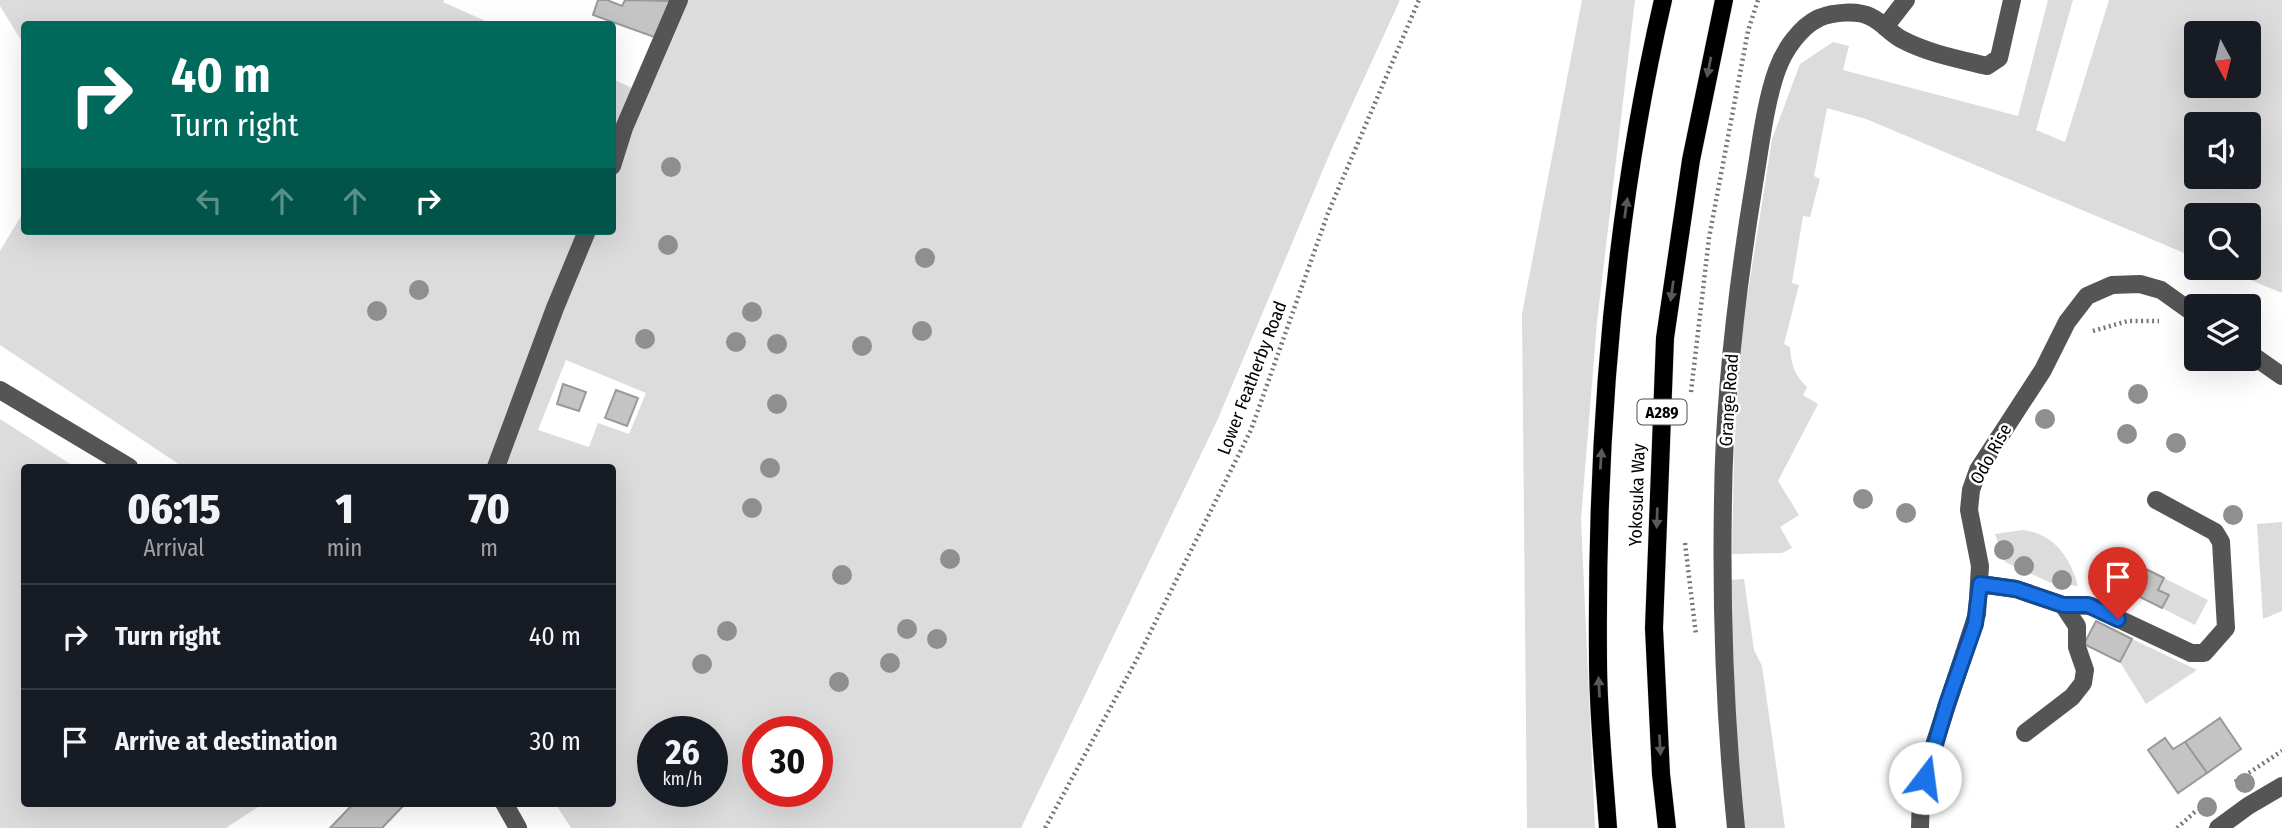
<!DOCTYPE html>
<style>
body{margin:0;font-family:"Fira Sans Condensed",sans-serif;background:#242831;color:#f1f3f6;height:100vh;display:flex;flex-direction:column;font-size:26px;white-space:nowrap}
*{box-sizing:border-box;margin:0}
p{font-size:23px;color:#9ea1a6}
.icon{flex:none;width:38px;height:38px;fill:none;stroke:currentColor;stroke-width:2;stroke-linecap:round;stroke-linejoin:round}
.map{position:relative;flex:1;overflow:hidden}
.side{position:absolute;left:21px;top:464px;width:595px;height:343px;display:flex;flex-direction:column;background:#171b24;border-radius:7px;box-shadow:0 7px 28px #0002}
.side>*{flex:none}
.guide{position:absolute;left:21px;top:21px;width:595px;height:214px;border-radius:7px;box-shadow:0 7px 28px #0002;background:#00695c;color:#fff;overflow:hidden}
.needle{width:46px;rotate:173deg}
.controls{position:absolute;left:2184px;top:21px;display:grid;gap:14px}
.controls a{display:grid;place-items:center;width:77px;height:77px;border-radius:7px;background:#171b24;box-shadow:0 7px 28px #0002;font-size:35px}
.speed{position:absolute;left:637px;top:716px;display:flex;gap:14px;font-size:35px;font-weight:700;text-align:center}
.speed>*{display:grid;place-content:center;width:91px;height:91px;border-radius:50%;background:#171b24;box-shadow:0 7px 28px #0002;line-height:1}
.speed small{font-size:18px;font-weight:400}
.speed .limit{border:10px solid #d22;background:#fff;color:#111}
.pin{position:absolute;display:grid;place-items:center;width:60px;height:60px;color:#fff;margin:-72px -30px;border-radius:50% 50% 50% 0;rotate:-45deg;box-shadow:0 0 7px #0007}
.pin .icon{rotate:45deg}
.me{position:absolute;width:77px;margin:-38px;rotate:15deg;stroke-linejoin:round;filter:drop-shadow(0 0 5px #0008)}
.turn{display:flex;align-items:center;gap:24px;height:147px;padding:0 35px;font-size:32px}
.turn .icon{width:91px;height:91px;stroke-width:2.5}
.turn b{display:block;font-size:49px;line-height:60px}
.lanes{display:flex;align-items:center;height:66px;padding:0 35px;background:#0003;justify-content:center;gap:35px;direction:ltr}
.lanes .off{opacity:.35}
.eta{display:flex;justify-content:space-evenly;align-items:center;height:119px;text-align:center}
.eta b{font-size:42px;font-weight:800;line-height:49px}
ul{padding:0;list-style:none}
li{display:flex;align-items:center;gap:21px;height:105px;padding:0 35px;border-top:2px solid #363941}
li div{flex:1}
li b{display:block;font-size:26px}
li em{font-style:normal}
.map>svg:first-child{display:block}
</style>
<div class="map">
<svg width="2282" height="828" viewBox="0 0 2282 828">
<rect width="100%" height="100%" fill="#fff"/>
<g fill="#dcdcdc" fill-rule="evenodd">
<polygon points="0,0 444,0 443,2 492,24 24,24 24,45 0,6"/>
<path d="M678,0h722l-67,146 -116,275 -196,407h-450l-16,-25h57v-336h-429l-183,-122v-94l24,-40v20h588l1,-152 30,14zM566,360l80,33 -17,41 -31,-11 -9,24 -51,-17zM653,732h59v59h-59zM758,732h59v59h-59z"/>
<polygon points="1582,0 1635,0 1597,322 1581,519 1595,828 1527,828 1522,314"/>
<path d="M2048,0h25l-37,130 29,12 44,-142h173v293l-61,-25h28v-53h-53v43l-330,-139 -39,-11 -13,68 6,3 -10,38 -7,-1 -11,67 7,2 -15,59 6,3c1,17 4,28 17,40l-4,8 15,9 -40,77 21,34 -19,12 12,21 -10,5 -50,1 2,-97 6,-114 32,-204 28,-75 33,-22 16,4 -6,24 175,46zM2196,33h53v53h-53zM2196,124h53v53h-53z"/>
<polygon points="0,419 75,467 24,467 24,803 264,803 226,828 0,828"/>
<polygon points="2282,522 2282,611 2263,619 2257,524"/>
<path d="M2023,530c31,4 47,27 55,56l-27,-3 -46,-21 -10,-28z"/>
<polygon points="2164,578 2208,600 2195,625 2162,608 2168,595 2158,590"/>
<polygon points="1744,579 1754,650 1762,666 1785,828 1742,828 1736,748 1730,580"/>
<polygon points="2132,639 2197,670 2146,704 2120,662"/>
</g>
<g fill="#c4c4c4" stroke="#999" stroke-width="2">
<polygon points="598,0 607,0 622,6 625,0 670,1 657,38 593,15"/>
<polygon points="563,384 586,392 579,411 557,404"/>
<polygon points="616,390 638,398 627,426 605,418"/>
<polygon points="2122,557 2164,578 2158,590 2169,595 2162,608 2110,582"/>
<polygon points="2096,621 2132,639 2120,662 2084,644"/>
<polygon points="2220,718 2241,749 2207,773 2185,742"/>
<polygon points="2165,738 2173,749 2185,742 2207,773 2178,793 2148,750"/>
<polygon points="354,803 406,803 382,828 330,828"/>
</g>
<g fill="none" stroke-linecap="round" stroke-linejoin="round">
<g stroke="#dbdbdb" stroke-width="19">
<g id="major">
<path d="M1608,828c-4,-56 -10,-113 -10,-169 -2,-221 15,-444 65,-659"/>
<polyline points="1667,828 1661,774 1654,628 1665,338 1691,160 1724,0"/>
</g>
</g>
<g stroke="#777" stroke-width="4.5" stroke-dasharray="2 3.5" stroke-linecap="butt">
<polyline points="2093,331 2128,321 2159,321"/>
<polyline points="1691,392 1709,238 1748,31 1758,0"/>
<polyline points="1685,543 1696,635"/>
<polyline points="2235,782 2282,751"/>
<polyline points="1045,828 1138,657 1251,430 1328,213 1419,0"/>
<polyline points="2177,828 2197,810"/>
</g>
<g stroke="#555" stroke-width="18">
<polyline points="1885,27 1906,0"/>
<polyline points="612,166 624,128 679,0"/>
<polyline points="2249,353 2282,376"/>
<polyline points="0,390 129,467"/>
<polyline points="496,467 555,308 587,231"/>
<polyline points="1980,584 2016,589 2063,605 2091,606 2191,653 2204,653 2226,628 2221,542 2215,532 2156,500"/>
<polyline points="2025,733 2072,697 2083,683 2085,670 2077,647 2077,626 2063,605"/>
<polyline points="504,803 518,828"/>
<path d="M1736,828c-11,-108 -15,-219 -13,-328 1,-105 14,-212 31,-316 6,-35 11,-81 23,-114 7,-20 23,-43 42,-52 14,-6 39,-8 52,-1 11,5 19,16 30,22 26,14 57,20 86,27l12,-8 13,-58"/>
<polyline points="1920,828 1921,796 1933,748 1977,614 1980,566 1969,510 1971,490 1978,470 2043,370 2067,322 2087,296 2112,285 2140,284 2161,290 2196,315"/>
<polyline points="2218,828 2248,806 2282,786"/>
</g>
<use href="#major" stroke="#000" stroke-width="18"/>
</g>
<g fill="#8f8f8f">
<circle cx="671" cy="167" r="10"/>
<circle cx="668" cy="245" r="10"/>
<circle cx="925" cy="258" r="10"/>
<circle cx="419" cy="290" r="10"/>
<circle cx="377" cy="311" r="10"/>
<circle cx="752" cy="312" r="10"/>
<circle cx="922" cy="331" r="10"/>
<circle cx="645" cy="339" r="10"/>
<circle cx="736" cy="342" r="10"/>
<circle cx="777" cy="344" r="10"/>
<circle cx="862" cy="346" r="10"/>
<circle cx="2138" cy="394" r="10"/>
<circle cx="777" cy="404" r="10"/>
<circle cx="2045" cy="419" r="10"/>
<circle cx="2127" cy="434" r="10"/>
<circle cx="2176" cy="443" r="10"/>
<circle cx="770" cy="468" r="10"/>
<circle cx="1863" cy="499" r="10"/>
<circle cx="752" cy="508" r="10"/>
<circle cx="1906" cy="513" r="10"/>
<circle cx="2233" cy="515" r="10"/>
<circle cx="2004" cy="550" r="10"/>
<circle cx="950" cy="559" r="10"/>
<circle cx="2024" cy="566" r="10"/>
<circle cx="842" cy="575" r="10"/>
<circle cx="2062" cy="580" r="10"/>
<circle cx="907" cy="629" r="10"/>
<circle cx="727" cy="631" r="10"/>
<circle cx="937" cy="639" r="10"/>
<circle cx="890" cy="663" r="10"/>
<circle cx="702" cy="664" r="10"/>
<circle cx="839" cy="682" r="10"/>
<circle cx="2245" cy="783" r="10"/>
<circle cx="2207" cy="807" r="10"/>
</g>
<defs><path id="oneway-solid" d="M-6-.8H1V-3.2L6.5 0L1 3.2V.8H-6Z" transform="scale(1.75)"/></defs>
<g fill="#595959">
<use href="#oneway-solid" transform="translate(1709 67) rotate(101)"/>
<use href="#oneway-solid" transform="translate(1626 208) rotate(-82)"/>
<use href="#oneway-solid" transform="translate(1672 291) rotate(98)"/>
<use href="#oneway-solid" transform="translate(1601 459) rotate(-86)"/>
<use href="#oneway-solid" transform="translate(1657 518) rotate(92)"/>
<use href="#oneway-solid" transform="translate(1599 687) rotate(-93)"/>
<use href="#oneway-solid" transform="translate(1660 745) rotate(87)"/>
</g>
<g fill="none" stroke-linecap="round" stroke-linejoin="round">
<g stroke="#114b97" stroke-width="18">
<polyline id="route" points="1925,778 1947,704 1975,624 1980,584 2016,589 2063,605 2088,605 2118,619"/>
</g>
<use href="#route" stroke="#1a73e8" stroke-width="12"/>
</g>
<g text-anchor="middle" stroke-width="5" stroke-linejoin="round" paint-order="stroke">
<rect fill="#fff" stroke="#4c4c4c" stroke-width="2" x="1637.5" y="399.5" width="49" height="25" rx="5"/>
<g font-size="16" font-weight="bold" fill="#000">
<text x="1662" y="418">A289</text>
</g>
<g font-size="18" fill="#000" stroke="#fff">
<text transform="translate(1252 378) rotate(-69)" y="6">Lower Featherby Road</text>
<text transform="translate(1729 400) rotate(-86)" y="6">Grange Road</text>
<text transform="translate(1991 454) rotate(-61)" y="6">Odo Rise</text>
<text transform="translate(1637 495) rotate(-88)" y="6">Yokosuka Way</text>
</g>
</g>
</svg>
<div class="controls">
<a><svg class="needle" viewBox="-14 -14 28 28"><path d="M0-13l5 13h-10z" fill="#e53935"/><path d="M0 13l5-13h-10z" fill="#9ea1a6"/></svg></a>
<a><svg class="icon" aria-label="sound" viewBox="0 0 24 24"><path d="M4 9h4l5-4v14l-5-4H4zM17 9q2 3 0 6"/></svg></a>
<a><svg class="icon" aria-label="search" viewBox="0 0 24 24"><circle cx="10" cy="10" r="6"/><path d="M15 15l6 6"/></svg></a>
<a><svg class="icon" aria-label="layers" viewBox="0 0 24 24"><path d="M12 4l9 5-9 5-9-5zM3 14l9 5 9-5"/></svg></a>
</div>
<div class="speed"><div>26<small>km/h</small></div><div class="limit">30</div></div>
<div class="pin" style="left:2118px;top:619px;background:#d93025"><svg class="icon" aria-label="arrive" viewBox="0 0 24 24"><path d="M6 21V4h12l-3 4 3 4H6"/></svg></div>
<svg class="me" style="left:1925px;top:778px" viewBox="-20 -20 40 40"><circle r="19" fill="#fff"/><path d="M0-13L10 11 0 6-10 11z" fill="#1a73e8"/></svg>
<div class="guide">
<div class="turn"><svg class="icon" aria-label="right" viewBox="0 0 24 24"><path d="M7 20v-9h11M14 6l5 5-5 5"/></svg><div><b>40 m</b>Turn right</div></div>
<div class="lanes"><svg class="icon off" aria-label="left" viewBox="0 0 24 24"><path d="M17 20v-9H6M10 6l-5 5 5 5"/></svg><svg class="icon off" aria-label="ahead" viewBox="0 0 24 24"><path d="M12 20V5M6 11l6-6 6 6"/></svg><svg class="icon off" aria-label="ahead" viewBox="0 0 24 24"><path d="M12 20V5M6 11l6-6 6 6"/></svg><svg class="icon" aria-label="right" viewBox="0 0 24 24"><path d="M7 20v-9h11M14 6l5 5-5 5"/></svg></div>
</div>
<section class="side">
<div class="eta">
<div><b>06:15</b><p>Arrival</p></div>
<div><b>1</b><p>min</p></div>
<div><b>70</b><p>m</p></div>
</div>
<ul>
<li><svg class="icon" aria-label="right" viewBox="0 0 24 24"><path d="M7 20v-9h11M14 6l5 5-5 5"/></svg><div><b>Turn right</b></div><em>40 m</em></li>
<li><svg class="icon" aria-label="arrive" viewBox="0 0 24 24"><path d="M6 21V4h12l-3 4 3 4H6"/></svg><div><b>Arrive at destination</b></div><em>30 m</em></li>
</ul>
</section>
</div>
